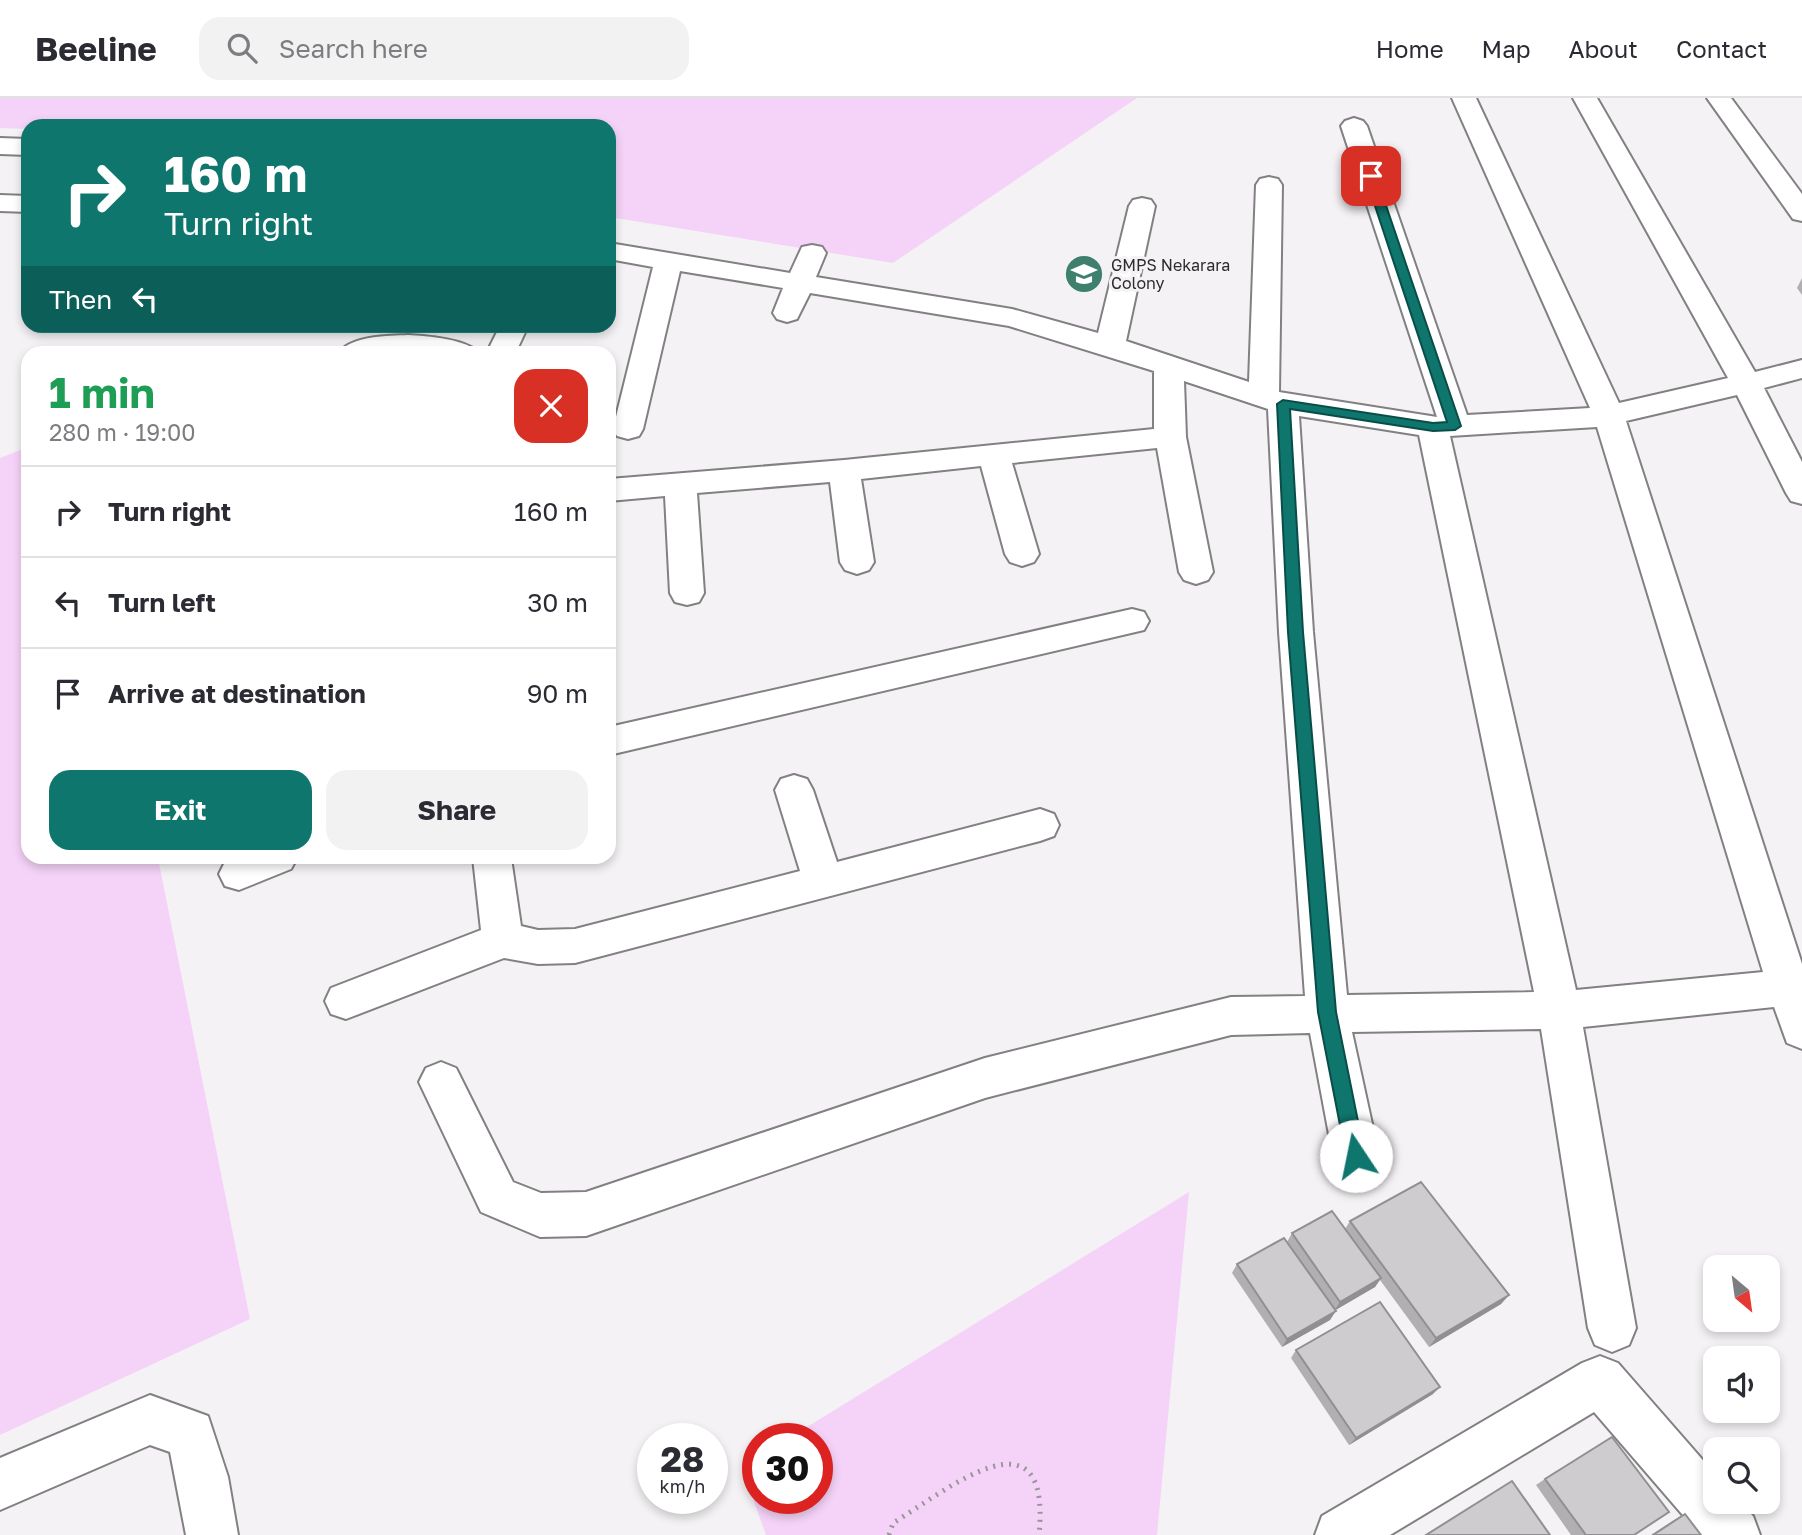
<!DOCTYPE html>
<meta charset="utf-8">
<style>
body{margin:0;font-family:"Golos Text",sans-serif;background:#f2f2f3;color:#2b2b33;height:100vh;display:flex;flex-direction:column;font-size:26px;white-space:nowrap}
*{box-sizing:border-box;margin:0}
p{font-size:23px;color:#7c7c81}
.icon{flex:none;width:38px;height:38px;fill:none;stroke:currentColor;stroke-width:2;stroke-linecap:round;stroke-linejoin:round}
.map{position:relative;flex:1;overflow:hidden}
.panel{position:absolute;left:21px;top:248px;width:595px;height:518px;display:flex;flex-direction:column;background:#fff;border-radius:21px;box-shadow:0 4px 10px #0003}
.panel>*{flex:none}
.guide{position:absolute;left:21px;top:21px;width:595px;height:214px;border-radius:21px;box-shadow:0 4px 10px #0003;background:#0f766e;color:#fff;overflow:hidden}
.needle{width:46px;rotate:151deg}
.tools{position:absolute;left:1703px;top:1157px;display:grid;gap:14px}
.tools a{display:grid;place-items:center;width:77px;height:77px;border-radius:14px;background:#fff;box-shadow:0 4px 10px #0003;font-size:35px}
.speed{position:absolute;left:637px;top:1325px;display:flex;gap:14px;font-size:35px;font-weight:700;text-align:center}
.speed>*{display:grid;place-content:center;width:91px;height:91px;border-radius:50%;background:#fff;box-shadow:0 4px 10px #0003;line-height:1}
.speed small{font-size:18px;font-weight:400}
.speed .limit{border:10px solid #d22;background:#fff;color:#111}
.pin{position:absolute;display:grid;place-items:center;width:60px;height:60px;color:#fff;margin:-30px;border-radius:14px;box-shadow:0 4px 10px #0006}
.me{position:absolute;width:77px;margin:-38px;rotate:349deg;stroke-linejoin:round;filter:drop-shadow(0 0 5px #0008)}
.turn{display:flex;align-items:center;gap:24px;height:147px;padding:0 28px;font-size:32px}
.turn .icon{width:91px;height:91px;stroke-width:2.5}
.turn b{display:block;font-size:49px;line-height:60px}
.then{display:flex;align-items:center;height:66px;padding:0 28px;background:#0003;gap:14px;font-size:26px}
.round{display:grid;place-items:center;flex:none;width:74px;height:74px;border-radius:21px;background:#f2f2f3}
.overview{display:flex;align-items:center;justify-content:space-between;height:119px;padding:0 28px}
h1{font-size:42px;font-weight:700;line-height:52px;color:#1e9e55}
.action{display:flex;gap:14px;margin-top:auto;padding:14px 28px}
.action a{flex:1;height:80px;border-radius:21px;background:#0f766e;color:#fff;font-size:28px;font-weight:700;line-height:80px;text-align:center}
.action a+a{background:#f2f2f3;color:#2b2b33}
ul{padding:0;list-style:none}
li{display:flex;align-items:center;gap:21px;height:91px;padding:0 28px;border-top:2px solid #e1e1e2}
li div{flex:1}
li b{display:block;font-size:26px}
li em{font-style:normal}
header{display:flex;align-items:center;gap:42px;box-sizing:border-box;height:98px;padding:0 35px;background:#fff;border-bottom:2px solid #e1e1e2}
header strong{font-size:33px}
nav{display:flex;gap:38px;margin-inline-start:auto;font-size:24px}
.search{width:490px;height:63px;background:#f2f2f3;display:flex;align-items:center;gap:18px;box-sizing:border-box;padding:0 24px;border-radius:21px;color:#7c7c81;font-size:26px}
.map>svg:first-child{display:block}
</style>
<header>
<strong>Beeline</strong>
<div class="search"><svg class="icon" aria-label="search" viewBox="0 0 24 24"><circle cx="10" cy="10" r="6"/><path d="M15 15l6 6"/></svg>Search here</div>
<nav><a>Home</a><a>Map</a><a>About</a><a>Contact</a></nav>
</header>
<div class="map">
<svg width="1802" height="1437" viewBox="0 0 1802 1437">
<rect width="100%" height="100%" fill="#f4f2f4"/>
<g fill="#f5d3f8">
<polygon points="0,0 1137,0 893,165 609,119 609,28 28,28 28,31 0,30"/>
<polygon points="28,349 28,760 158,760 250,1221 0,1337 0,360"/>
<polygon points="1189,1094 1157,1437 766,1437 742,1370 758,1360 758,1400 817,1400 817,1340 789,1340"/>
</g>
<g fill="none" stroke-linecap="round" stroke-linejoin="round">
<g stroke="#828082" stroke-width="4">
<g id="minor">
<path d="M1452,0h24l143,305 109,-25 -155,-280h24l158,274 47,-12v18l-38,10 38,74v42l-11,-3 -5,-8 -49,-98 -111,26 176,543v85l-15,-6 -13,-36 -191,20 53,301 -7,17 -17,7 -17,-7 -7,-17 -47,-299 -189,3 27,124 -7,15 -16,6 -16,-6 -7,-15 -23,-123 -79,2 -246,63 -399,138 -46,1 -59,-25 -62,-130 7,-14 15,-6 15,6 57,114 28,11 45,-1 399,-134 246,-61 74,-1 -26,-364 -11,-223 -84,-28 2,56 27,135 -5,8 -12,4 -12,-4 -5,-8 -22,-124 -145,15 27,91 -5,8 -12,4 -12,-4 -5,-8 -24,-88 -120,13 13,83 -5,8 -12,4 -12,-4 -5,-8 -10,-80 -133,11 7,100 -5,9 -12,3 -12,-3 -5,-9 -5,-97 -56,5v-22l235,-19 310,-31v-58l-145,-45 -199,-33 -13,26 -10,3 -10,-3 -4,-6 10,-25 -103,-17 -37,158 -4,7 -11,3 -11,-3 -4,-7 40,-162 -44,-8v-16l181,30 12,-26 10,-2 10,2 4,6 -10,24 196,32 86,24 31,-127 4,-6 9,-2 9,2 4,6 -29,135 123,41 7,-197 4,-6 9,-2 9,2 4,6 -3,207 158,25 -96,-291 4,-5 9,-3 9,3 4,5 100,289 123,-7zM1299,318l120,19 115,557 -187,3 -34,-363zM1597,329l166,545 -187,18 -126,-554z"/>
<polygon points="1707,0 1731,0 1802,96 1802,123 1793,121"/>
<polygon points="0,40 28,41 28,57 0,56"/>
<polygon points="0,97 28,98 28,114 0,113"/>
<polygon points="500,228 528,228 515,256 486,256"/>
<path d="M408,237c18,1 62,4 71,19h-141c12,-19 51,-18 70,-19z"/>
<polygon points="1132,511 1144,514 1149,523 1144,532 609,657 609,629"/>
<polygon points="794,677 807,681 813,692 837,764 1040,711 1054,716 1059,727 1054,738 1040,743 575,865 538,866 504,860 346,921 331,916 325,903 331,890 481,832 473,760 511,760 521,828 538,832 575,831 800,773 775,692 781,681"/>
<polygon points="237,760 297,760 291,771 239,792 225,788 219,776 225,764"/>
<polygon points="1600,1258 1618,1265 1715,1376 1715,1404 1739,1404 1753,1418 1760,1437 1700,1437 1594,1314 1390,1437 1315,1437 1322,1418 1582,1265"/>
<polygon points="150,1297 208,1318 228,1379 238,1437 186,1437 170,1354 150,1347 0,1412 0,1360"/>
</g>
</g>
<path stroke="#989698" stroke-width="5" stroke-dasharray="2 6" stroke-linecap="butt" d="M889,1437l4,-12c54,-33 159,-120 146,12"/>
<use href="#minor" fill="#fff" fill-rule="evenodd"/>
</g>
<g fill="#b2afb2">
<polygon points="1802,180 1802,197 1797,190"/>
<polygon points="1350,1123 1509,1197 1501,1206 1429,1249 1380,1182 1375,1189 1335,1212 1330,1222 1282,1249 1232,1175 1237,1166 1287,1144 1292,1135 1345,1131"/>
<polygon points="1296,1252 1433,1296 1349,1347 1291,1260"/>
<polygon points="1545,1381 1634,1437 1571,1437 1536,1387"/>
<polygon points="1685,1416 1701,1437 1651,1437 1674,1422"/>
</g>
<g fill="#918f91">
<polygon points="1381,1180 1375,1189 1334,1213 1340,1204"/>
<polygon points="1509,1197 1501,1206 1429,1249 1436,1240"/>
<polygon points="1336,1213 1330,1222 1282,1249 1287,1241"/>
<polygon points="1440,1289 1433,1296 1349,1347 1356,1340"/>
</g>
<g fill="#cfcccf" stroke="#918f91" stroke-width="2">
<polygon points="1421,1084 1509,1197 1436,1240 1350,1123"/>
<polygon points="1332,1113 1381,1180 1340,1204 1292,1135"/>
<polygon points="1284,1140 1336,1213 1287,1241 1237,1166"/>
<polygon points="1380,1204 1440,1289 1356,1340 1296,1252"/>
<polygon points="1612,1339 1669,1414 1634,1437 1586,1437 1545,1381"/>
<polygon points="1512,1383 1550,1437 1426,1437"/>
<polygon points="1685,1416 1701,1437 1653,1437"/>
</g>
<polygon fill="#0f766e" stroke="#0a4d48" stroke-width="2" points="1371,74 1376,78 1461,328 1455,332 1433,333 1290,311 1303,534 1336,914 1365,1058 1362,1064 1356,1067 1349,1064 1346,1058 1318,914 1288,534 1277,306 1283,302 1433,325 1447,324 1365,78"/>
<defs>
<g id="school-disc" transform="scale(2.0125)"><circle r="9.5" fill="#3f7f6e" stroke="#f4f2f4"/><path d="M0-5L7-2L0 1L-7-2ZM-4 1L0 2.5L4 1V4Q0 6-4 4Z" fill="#fff"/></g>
</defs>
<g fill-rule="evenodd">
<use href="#school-disc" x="1084" y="176"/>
</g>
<g text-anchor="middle" stroke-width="6" stroke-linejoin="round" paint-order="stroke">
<g font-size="16" fill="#2d2c2d" stroke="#f4f2f4" text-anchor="start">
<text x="1111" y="173">GMPS Nekarara<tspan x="1111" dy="18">Colony</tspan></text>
</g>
</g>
</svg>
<div class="tools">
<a><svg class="needle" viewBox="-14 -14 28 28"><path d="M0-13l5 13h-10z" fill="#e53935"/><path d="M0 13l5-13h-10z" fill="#7c7c81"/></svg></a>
<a><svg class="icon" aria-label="sound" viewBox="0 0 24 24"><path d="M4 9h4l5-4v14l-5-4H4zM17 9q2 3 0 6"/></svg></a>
<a><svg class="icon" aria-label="search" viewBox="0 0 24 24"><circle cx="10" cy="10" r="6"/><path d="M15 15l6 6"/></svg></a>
</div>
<div class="speed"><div>28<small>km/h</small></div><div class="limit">30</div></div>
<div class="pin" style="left:1371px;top:78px;background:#d93025"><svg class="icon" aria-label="arrive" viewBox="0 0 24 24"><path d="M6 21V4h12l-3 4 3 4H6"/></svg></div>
<svg class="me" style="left:1356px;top:1058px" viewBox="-20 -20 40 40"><circle r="19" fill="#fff"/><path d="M0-13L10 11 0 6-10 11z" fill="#0f766e"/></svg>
<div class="guide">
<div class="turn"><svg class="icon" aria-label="right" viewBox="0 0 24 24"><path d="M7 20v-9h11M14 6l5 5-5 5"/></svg><div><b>160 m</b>Turn right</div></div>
<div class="then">Then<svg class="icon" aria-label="left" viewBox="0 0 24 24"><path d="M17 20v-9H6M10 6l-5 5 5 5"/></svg></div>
</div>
<section class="panel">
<div class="overview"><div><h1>1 min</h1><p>280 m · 19:00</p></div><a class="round" style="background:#d93025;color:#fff"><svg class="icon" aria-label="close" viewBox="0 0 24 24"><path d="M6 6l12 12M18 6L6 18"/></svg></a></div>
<ul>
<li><svg class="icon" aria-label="right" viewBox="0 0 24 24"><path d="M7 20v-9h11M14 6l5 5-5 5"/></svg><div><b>Turn right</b></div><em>160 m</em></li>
<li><svg class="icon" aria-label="left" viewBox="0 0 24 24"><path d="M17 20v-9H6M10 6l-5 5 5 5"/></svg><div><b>Turn left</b></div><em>30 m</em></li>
<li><svg class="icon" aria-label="arrive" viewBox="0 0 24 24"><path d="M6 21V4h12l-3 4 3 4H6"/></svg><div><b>Arrive at destination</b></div><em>90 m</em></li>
</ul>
<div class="action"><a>Exit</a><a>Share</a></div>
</section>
</div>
